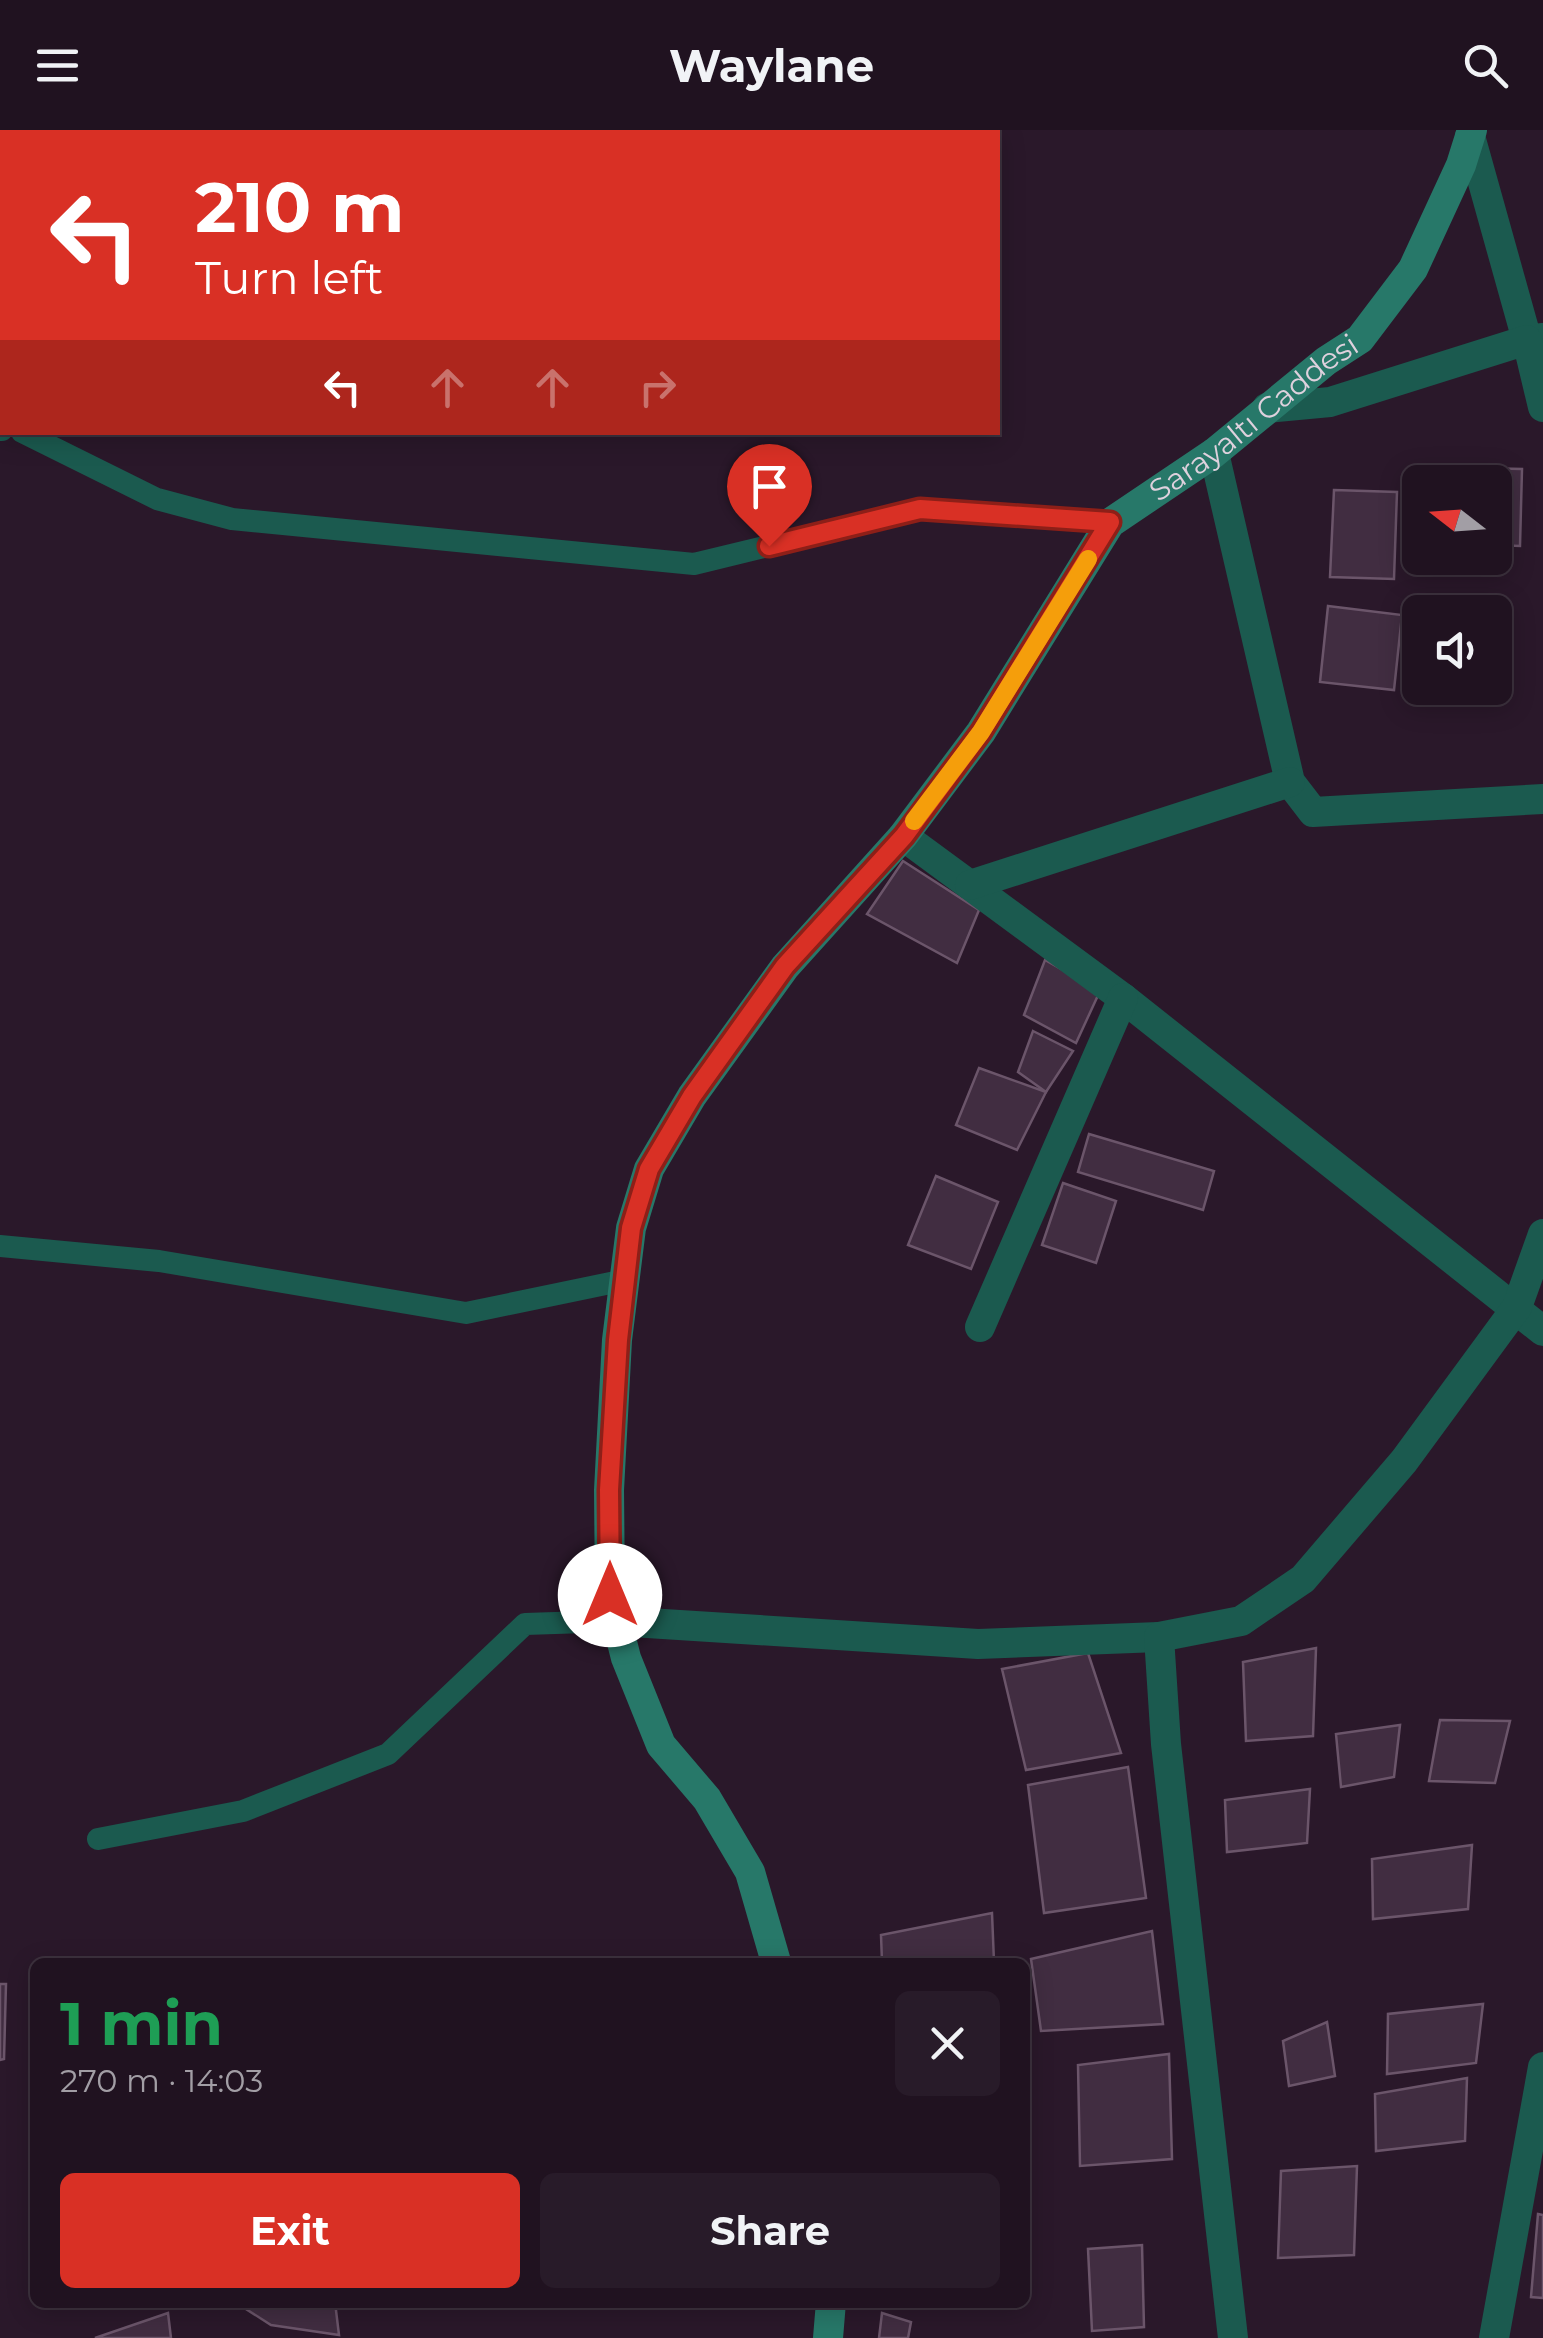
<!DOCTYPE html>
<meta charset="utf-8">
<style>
body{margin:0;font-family:Montserrat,sans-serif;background:#281b29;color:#f1f3f6;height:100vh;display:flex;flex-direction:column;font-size:38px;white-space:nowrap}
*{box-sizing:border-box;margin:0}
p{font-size:32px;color:#a29ea5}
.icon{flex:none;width:55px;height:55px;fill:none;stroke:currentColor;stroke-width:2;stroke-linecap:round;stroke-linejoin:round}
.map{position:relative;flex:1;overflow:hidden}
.sheet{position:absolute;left:30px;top:1828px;width:1000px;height:350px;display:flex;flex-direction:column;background:#201220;border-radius:15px;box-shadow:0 5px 25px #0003,0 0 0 2px #3d323e}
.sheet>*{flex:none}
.guide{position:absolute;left:0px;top:0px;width:1000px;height:305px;box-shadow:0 5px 25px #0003,0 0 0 2px #3d323e;background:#d93025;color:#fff;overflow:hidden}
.needle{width:65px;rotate:287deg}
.fabs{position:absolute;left:1402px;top:335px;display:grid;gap:20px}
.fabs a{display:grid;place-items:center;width:110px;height:110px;border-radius:15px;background:#201220;box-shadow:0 5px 25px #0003,0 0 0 2px #3d323e;font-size:50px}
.pin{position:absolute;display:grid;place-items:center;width:85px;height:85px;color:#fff;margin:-102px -42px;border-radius:50% 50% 50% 0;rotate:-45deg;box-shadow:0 0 10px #0007}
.pin .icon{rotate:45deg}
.me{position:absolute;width:110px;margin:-55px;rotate:0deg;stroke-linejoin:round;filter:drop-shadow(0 0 8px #0008)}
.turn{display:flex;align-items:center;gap:35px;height:210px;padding:0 30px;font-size:45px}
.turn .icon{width:130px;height:130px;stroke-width:2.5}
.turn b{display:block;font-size:70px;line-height:85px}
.lanes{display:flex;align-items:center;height:95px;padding:0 30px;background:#0003;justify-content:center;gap:50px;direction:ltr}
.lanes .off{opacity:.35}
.round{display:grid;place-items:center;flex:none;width:105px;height:105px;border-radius:15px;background:#281b29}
.head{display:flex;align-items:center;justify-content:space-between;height:170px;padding:0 30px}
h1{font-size:60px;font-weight:700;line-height:75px;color:#1e9e55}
.action{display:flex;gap:20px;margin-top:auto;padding:20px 30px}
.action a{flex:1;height:115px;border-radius:15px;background:#d93025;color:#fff;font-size:40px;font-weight:700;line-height:115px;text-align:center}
.action a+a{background:#281b29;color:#f1f3f6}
header{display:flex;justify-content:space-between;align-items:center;height:130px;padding:0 30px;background:#201220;font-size:45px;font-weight:700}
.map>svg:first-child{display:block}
</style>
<header><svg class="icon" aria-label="menu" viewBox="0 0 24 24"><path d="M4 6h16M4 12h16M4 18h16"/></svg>Waylane<svg class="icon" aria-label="search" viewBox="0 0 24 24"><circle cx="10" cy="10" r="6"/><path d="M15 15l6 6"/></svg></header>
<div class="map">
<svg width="1543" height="2208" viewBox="0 0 1543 2208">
<rect width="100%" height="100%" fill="#2a182a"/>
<g fill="#412d41" stroke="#6b556a" stroke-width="2.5">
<polygon points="1433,337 1522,339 1520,416 1495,415 1495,352 1433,352"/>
<polygon points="1334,360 1397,362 1394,449 1330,447"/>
<polygon points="1328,476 1402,485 1394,560 1320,552"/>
<polygon points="903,731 979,780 957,833 867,784"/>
<polygon points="1045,830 1100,861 1076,913 1024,885"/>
<polygon points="1033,901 1073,921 1046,962 1018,942"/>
<polygon points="979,938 1046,962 1017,1020 956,995"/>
<polygon points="1089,1004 1214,1041 1203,1080 1078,1042"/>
<polygon points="936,1046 998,1072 971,1139 908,1115"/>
<polygon points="1063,1053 1116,1071 1096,1133 1042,1115"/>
<polygon points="1316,1518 1313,1606 1246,1611 1243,1532"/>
<polygon points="1088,1523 1121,1623 1026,1640 1002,1539"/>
<polygon points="1440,1590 1510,1591 1495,1653 1429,1651"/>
<polygon points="1400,1595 1394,1647 1341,1657 1336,1604"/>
<polygon points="1128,1637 1146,1768 1044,1783 1028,1655"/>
<polygon points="1310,1659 1307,1713 1227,1722 1225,1670"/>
<polygon points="1472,1715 1468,1779 1373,1789 1372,1729"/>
<polygon points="992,1783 994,1832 882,1832 881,1805"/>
<polygon points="1152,1801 1163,1894 1041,1901 1031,1829"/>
<polygon points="0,1854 6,1854 4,1929 0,1930"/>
<polygon points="1483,1874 1476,1933 1387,1944 1388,1884"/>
<polygon points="1327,1892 1335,1946 1289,1956 1283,1911"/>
<polygon points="1169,1924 1172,2029 1080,2036 1078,1935"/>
<polygon points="1467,1948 1465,2011 1376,2021 1375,1964"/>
<polygon points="1357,2036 1354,2125 1278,2128 1281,2041"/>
<polygon points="1538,2084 1543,2085 1543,2168 1531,2167"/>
<polygon points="1142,2115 1144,2197 1092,2201 1088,2119"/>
<polygon points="235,2172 335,2172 339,2205 271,2195"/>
<polygon points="914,2172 963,2172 963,2177 914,2178"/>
<polygon points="168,2183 171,2208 95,2208"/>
<polygon points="882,2183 911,2192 908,2208 879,2208"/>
</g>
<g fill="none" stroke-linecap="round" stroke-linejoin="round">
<g stroke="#1b5a4f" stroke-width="22">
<polyline points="0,182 2,187"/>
<polyline points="0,300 2,300"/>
<polyline points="22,302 157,369 232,389 694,434 920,379 1110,393"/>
<polyline points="0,1116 159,1131 466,1183 625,1150"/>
<polyline points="98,1709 243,1681 388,1624 525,1494 616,1491"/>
</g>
<g stroke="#1b5a4f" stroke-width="30">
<polyline points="1470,6 1527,210 1543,208"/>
<polyline points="1267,278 1330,272 1527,210 1543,277"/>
<polyline points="1214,323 1290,652 1313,682 1543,669"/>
<polyline points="903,706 1123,868 1543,1201"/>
<polyline points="970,755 1290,652"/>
<polyline points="980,1197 1123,868"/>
<polyline points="616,1491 978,1514 1159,1507"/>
<polyline points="1233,2208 1166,1614 1159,1507 1241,1491 1303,1449 1404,1331 1517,1177 1543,1104"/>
<polyline points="1494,2208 1543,1937"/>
</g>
<g stroke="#277869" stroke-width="30">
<path id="s1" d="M776,1832l-26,-90 -43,-73 -46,-54 -35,-87 -16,-63 -1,-105 8,-150 14,-112 18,-59 43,-73 93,-129 118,-131 78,-104 129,-209 104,-70 112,-92 34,-22 53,-70 48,-104 11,-35"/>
<polyline points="828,2208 831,2172"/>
</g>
</g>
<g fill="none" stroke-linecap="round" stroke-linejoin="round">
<g stroke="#8d1f18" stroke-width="25">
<polyline id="route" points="610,1465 609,1360 618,1210 631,1098 649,1039 692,966 785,836 904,706 981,602 1110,392 920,379 769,416"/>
</g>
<use href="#route" stroke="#d93025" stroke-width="18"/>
<polyline stroke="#f59e0b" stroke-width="18" points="914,691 981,602 1088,429"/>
</g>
<g text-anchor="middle" stroke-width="8" stroke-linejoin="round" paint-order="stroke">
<g font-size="30" fill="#ded1dd" stroke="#200e20">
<text dy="10" stroke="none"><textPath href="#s1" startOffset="1812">Sarayaltı Caddesi</textPath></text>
</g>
</g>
</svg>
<div class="fabs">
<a><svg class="needle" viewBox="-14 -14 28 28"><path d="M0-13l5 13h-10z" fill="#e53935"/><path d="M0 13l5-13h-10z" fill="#a29ea5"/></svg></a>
<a><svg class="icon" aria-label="sound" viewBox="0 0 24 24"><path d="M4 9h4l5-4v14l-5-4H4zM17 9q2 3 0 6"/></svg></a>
</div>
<div class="pin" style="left:769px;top:416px;background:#d93025"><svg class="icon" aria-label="arrive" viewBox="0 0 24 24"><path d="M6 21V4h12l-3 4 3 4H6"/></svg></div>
<svg class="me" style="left:610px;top:1465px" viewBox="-20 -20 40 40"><circle r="19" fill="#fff"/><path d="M0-13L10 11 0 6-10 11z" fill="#d93025"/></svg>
<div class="guide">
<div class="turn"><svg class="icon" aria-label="left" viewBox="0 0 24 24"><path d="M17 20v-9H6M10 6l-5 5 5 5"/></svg><div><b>210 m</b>Turn left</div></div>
<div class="lanes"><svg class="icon" aria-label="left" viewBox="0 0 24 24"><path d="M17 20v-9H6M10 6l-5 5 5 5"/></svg><svg class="icon off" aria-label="ahead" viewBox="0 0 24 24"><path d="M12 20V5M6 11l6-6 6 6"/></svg><svg class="icon off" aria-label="ahead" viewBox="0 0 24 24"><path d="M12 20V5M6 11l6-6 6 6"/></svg><svg class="icon off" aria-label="right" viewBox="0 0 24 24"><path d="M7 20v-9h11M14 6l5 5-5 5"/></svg></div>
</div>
<section class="sheet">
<div class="head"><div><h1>1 min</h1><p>270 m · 14:03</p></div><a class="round"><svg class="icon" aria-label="close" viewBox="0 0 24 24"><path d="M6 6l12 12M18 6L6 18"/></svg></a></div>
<div class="action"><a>Exit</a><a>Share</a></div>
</section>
</div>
